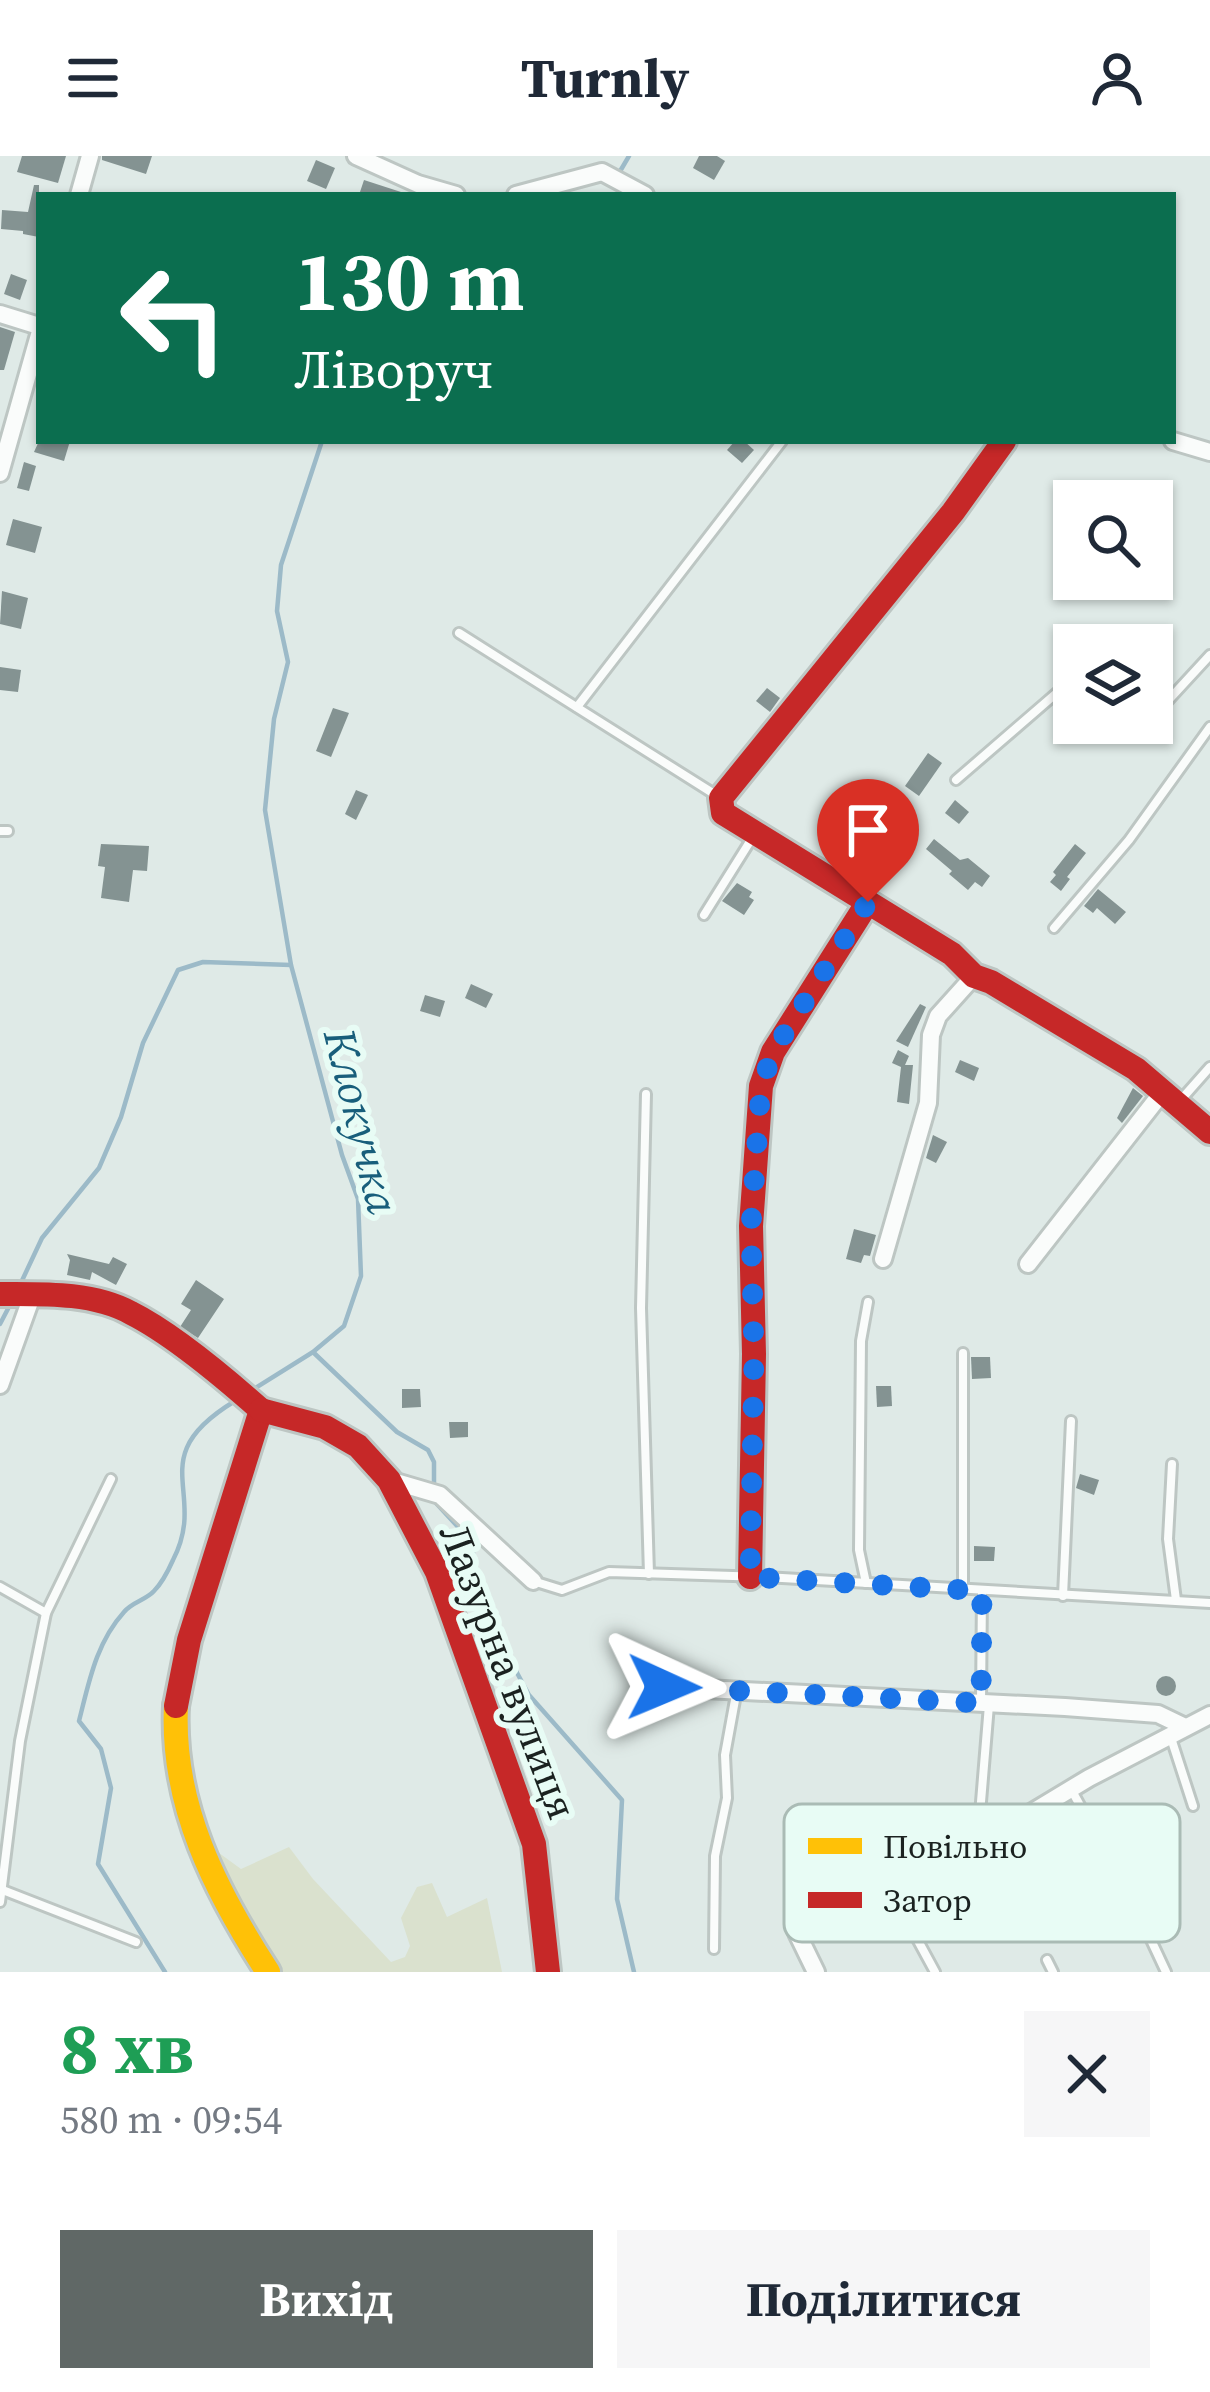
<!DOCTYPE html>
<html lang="uk">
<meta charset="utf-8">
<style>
body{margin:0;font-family:"Source Serif 4",serif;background:#f6f6f7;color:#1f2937;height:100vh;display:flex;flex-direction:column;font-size:45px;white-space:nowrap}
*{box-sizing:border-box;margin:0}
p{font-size:39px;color:#747a83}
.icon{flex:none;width:66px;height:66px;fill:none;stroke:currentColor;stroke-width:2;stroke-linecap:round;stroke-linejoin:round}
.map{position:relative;height:1816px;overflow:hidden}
.drawer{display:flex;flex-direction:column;background:#fff;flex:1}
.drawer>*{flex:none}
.hud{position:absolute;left:36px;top:36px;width:1140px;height:252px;border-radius:0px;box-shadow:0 3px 9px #0004;background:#0b6e4f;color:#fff;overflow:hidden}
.fabs{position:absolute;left:1053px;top:324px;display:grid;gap:24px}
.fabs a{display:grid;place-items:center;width:120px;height:120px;border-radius:0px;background:#fff;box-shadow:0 3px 9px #0004;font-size:60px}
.pin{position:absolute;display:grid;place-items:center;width:102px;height:102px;color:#fff;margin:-123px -51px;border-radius:50% 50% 50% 0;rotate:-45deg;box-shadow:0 0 12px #0007}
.pin .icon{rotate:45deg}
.me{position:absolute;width:132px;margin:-66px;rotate:91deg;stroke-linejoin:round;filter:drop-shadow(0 0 9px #0008)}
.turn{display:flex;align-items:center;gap:42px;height:252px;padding:0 60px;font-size:54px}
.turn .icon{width:156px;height:156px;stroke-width:2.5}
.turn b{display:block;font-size:84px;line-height:102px}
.round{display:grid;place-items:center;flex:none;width:126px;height:126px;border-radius:0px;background:#f6f6f7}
.summary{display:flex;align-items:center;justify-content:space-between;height:204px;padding:0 60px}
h1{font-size:72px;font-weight:700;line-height:90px;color:#1e9e55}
.action{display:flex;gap:24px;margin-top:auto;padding:24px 60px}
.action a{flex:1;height:138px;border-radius:0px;background:#606866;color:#fff;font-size:48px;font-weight:700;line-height:138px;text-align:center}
.action a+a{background:#f6f6f7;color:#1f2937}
header{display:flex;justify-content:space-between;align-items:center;height:156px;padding:0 60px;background:#fff;font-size:54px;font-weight:700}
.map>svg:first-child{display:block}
</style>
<header><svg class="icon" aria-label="menu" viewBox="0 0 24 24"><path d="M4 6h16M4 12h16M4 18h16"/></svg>Turnly<svg class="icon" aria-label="person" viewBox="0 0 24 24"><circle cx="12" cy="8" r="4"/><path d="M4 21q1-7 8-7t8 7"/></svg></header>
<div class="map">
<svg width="1210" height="1816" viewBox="0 0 1210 1816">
<rect width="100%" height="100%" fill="#dfeae7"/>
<polygon fill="#dae1ce" points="204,1686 241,1713 289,1691 313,1723 391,1806 405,1801 410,1790 401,1762 417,1731 432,1727 447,1761 487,1742 502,1816 259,1816"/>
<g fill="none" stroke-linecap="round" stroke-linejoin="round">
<g stroke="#9cbac8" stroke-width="4.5">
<polyline points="619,17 629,0"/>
<polyline points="19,1131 42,1082 99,1012 121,961 143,887 178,814 203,806 291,809"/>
<polyline points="0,1168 11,1147"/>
<polyline points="314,1197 397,1276 428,1294 434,1306 434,1335"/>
<polyline points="249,1236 313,1196 344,1170 361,1120 358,1043 342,999 291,809 265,654 274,563 288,506 277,455 281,409 322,285"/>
<polyline points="435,1346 471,1385 482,1452 529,1539 622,1644 617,1743 634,1816"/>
<path d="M165,1816l-67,-108 13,-76 -10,-39 -22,-28c10,-39 17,-78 45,-109 8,-10 22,-12 30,-21 7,-7 15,-22 19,-31 36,-69 -32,-102 62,-159"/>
</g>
</g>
<g fill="#849392">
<polygon points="22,0 66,0 58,27 17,16"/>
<polygon points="102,0 152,0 146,18 102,4"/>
<polygon points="699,0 717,0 725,5 714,24 693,12"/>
<polygon points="316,4 335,12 326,33 307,25"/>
<polygon points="364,24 401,36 401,39 359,39"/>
<polygon points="34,29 39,29 39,81 23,78 23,75 1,73 2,54 28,56"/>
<polygon points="11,118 27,124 20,144 4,138"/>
<polygon points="0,171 15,176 4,214 0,214"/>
<polygon points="39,285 70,285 64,305 34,296"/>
<polygon points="735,285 744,285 754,294 742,307 727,294"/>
<polygon points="24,306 36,310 29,335 17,332"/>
<polygon points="13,363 42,371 35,397 6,389"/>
<polygon points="2,435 28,442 21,473 0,468"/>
<polygon points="0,511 21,514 18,536 0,534"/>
<polygon points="767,532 780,542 770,556 756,545"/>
<polygon points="333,552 349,557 331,601 316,595"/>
<polygon points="928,597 942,607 919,640 905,630"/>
<polygon points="356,634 368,639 356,664 345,658"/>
<polygon points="955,644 969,656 959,668 945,657"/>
<polygon points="934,683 960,704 968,702 990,720 982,731 975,726 968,734 949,718 952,715 926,693"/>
<polygon points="101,688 149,690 147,715 133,714 129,746 101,742 105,711 98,710"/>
<polygon points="1075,688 1086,697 1067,721 1070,723 1061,735 1050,726 1056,719 1053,716"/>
<polygon points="737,727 752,736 749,741 754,744 744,759 722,745"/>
<polygon points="1098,733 1126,756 1115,768 1097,752 1093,757 1084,750"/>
<polygon points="471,828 493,838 486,852 465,842"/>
<polygon points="425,839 445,845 440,861 420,855"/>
<polygon points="920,848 926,851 908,891 896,885"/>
<polygon points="898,894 909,900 905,909 913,909 909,948 897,946 901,911 892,907"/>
<polygon points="960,904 979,912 974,925 955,916"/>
<polygon points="1133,932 1143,940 1122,967 1117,962"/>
<polygon points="933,979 947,986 936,1007 926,1002"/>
<polygon points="854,1073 876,1079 870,1100 864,1099 861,1107 846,1103"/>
<polygon points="67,1098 109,1108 113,1101 127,1108 116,1129 92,1116 90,1124 67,1119 70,1104"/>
<polygon points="196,1124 224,1143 198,1182 180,1171 191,1154 181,1148"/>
<polygon points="971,1201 990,1201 991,1222 972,1223"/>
<polygon points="876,1230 891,1230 892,1250 877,1251"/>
<polygon points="402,1233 420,1233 421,1251 402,1252"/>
<polygon points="449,1266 468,1266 468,1281 450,1282"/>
<polygon points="1080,1318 1099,1324 1094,1339 1076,1332"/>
<polygon points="974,1390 995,1391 994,1405 974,1405"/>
<circle cx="1166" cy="1530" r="10"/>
</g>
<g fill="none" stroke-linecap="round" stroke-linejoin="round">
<g stroke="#bdc6c3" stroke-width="14">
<g id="lane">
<polyline points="459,477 719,641"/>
<polyline points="577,551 782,285"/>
<polyline points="1152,562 1210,499"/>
<polyline points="1123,567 1140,574 1147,567"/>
<polyline points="956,624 1074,522"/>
<polyline points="0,675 8,675"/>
<polyline points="704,759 754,679"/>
<polyline points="1054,772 1129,684 1210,571"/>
<polyline points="646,938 641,1152 649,1418"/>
<polyline points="1179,946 1210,911"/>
<polyline points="963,1197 963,1433"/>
<polyline points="1172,1308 1168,1383 1176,1444"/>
<polyline points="533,1425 562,1434 609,1416 765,1421 1210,1447"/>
<polyline points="866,1427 859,1394 861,1185 868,1146"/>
<polyline points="0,1431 46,1457"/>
<polyline points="1063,1440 1071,1265"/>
<polyline points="981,1546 982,1435"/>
<polyline points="989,1549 979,1670 1014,1749"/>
<polyline points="1171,1582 1193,1650"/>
<polyline points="1071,1633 1099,1684"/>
<polyline points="884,1722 935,1816"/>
<polyline points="0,1733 136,1786"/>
<polyline points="0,1746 20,1585 46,1457 111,1323"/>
<polyline points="1145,1771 1166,1816"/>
<polyline points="714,1793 715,1700 727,1642 725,1599 737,1533"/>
<polyline points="1047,1804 1053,1816"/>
</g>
</g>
<g stroke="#bdc6c3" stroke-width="22">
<g id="street">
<polyline points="356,0 418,28 456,39"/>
<polyline points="79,39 90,0"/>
<polyline points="516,39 602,16 645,39"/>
<polyline points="0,158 39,170"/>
<polyline points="1173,285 1210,296"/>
<polyline points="0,317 39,179"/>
<polyline points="883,1103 928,947 931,879 938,860 974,820"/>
<polyline points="1028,1108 1164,934"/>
<polyline points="0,1229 32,1140"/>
<polyline points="389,1324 440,1339 533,1425"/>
<polyline points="665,1531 1065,1551 1158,1558 1185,1571"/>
<polyline points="816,1816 797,1777 800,1768 884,1721 1026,1660 1089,1622 1210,1559"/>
</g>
</g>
<g stroke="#bdc6c3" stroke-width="30">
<path id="slow" d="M176,1550c-5,99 40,186 92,266"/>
</g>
<g stroke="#bdc6c3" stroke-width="30">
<g id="jam">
<polyline points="1004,285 953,356 721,642 723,657 952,798 974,820 991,826 1136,913 1210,976"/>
<path d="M0,1138c42,0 93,-2 131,19 42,21 95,66 130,97l-72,230 -13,66"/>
<polyline points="261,1254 325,1271 358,1290 389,1324 437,1416 534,1688 548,1816"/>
<polyline points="750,1421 754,1198 751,1070 761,930 773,896 868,746"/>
</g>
</g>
<use href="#lane" stroke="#fafcfb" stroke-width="8"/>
<use href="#street" stroke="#fafcfb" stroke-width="16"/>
<use href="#slow" stroke="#ffc107" stroke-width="24"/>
<use href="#jam" stroke="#c62828" stroke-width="24"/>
</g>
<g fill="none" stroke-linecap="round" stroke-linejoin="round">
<polyline stroke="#1a73e8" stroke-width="21" stroke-dasharray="0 37.8" points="664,1531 981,1547 982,1435 750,1421 754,1198 751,1070 761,930 773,896 868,746"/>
</g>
<g text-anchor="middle" stroke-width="12" stroke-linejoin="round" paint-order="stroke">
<g font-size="42" fill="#1b2220" stroke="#e8fcf5">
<text transform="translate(509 1515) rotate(69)" y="15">Лазурна вулиця</text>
</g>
<g font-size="45" font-style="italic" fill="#185e7b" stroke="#e8fcf5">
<text transform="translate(362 965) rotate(76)" y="16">Клокучка</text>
</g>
</g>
<rect x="784" y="1648" width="396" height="138" rx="18" fill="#e8fcf5" stroke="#aabbb5" stroke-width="3"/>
<rect x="808" y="1682" width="54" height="16" fill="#ffc107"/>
<rect x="808" y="1736" width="54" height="16" fill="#c62828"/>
<g font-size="33" fill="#1b2220">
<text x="883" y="1702">Повільно</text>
<text x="883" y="1756">Затор</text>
</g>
</svg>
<div class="fabs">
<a><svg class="icon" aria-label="search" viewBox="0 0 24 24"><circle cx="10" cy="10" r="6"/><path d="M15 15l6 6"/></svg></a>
<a><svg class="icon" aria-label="layers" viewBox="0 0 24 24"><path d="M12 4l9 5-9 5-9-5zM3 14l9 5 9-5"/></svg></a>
</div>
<div class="pin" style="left:868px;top:746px;background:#d93025"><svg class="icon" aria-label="arrive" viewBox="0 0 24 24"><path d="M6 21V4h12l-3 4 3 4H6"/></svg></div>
<svg class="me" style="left:664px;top:1531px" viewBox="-20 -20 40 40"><path d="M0-17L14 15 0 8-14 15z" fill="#1a73e8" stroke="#fff" stroke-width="4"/></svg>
<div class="hud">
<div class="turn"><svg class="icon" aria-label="left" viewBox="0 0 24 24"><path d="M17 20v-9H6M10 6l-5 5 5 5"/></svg><div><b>130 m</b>Ліворуч</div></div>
</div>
</div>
<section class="drawer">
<div class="summary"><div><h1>8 хв</h1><p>580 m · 09:54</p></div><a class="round"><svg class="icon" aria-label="close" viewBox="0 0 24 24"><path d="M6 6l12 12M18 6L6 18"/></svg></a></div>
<div class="action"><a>Вихід</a><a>Поділитися</a></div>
</section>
